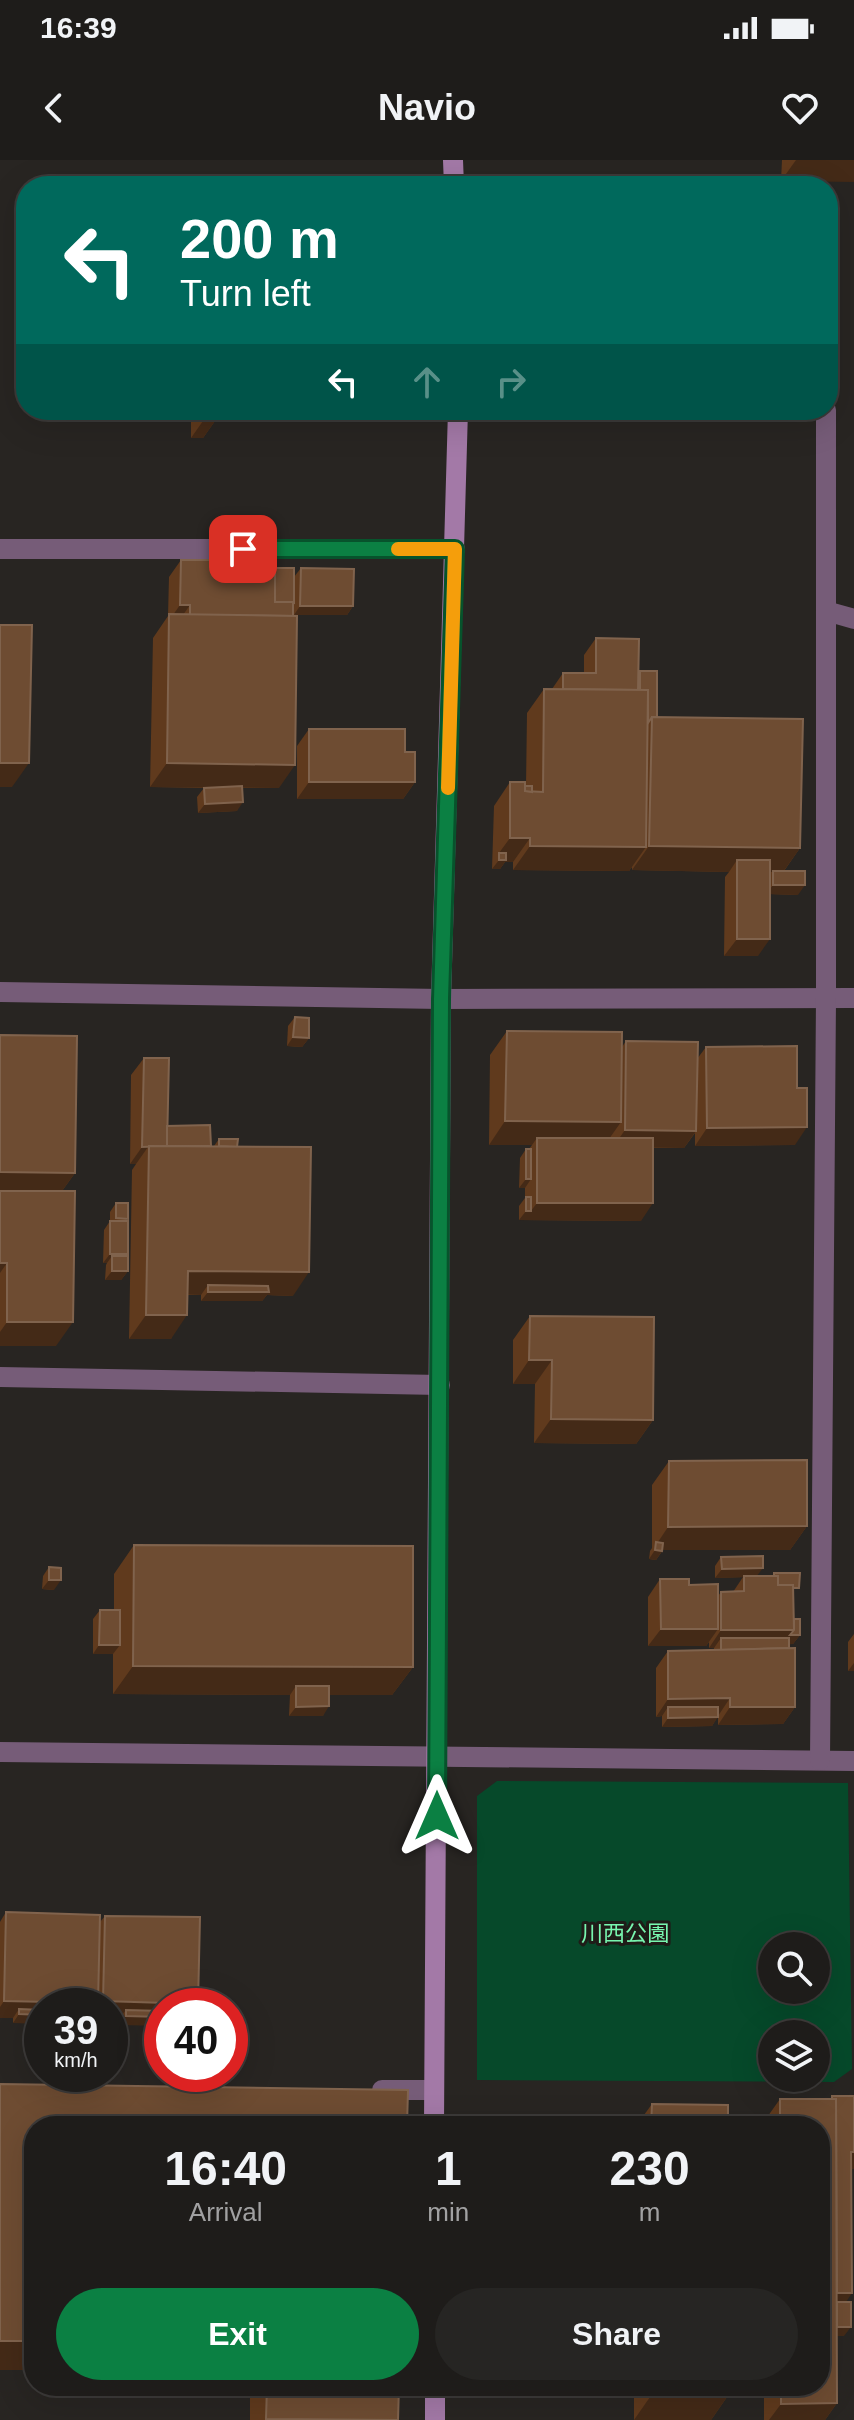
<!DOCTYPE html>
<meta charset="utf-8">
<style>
body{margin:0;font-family:Arial,"Noto Sans JP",sans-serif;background:#262523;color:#f1f3f6;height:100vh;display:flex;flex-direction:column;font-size:30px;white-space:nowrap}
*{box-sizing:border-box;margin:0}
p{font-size:26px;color:#a1a1a2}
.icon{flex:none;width:44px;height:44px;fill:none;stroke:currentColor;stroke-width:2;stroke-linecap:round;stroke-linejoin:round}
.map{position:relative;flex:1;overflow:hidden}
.side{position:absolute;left:24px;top:1956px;width:806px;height:280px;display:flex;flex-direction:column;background:#1e1c1a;border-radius:32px;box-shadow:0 8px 32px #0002,0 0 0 2px #3c3a39}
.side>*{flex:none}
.top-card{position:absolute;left:16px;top:16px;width:822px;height:244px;border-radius:32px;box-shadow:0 8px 32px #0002,0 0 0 2px #3c3a39;background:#00695c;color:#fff;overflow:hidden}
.tools{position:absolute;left:758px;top:1772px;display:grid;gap:16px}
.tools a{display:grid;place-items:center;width:72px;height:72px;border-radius:50%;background:#1e1c1a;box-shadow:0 8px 32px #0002,0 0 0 2px #3c3a39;font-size:40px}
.speed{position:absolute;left:24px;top:1828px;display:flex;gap:16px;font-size:40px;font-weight:700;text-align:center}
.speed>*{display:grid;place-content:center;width:104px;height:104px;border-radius:50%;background:#1e1c1a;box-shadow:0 8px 32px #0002,0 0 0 2px #3c3a39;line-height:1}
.speed small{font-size:20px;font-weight:400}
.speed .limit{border:12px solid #d22;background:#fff;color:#111}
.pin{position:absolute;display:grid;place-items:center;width:68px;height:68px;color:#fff;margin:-34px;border-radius:16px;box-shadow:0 4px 12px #0006}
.me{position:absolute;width:88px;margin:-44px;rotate:0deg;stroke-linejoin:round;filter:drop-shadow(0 0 6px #0008)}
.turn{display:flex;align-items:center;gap:28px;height:168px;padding:0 32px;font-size:36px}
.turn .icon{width:104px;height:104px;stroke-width:2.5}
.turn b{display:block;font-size:56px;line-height:68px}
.lanes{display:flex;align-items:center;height:76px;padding:0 32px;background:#0003;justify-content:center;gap:40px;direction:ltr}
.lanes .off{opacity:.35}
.eta{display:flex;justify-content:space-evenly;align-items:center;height:136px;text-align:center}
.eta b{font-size:48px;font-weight:600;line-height:56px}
.primary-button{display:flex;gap:16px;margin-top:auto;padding:16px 32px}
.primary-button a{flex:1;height:92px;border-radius:48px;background:#0b8043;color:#fff;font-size:32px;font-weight:600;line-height:92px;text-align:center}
.primary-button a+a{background:#262523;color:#f1f3f6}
.status{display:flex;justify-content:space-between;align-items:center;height:56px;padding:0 40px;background:#1e1c1a;direction:ltr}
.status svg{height:22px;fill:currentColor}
header{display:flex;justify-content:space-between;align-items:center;height:104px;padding:0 32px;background:#1e1c1a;font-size:36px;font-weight:600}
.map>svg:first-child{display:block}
</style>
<div class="status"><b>16:39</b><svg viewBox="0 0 49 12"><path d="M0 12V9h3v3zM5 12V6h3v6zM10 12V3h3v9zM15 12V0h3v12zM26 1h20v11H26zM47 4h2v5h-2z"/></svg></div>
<header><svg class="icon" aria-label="back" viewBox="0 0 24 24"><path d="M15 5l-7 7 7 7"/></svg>Navio<svg class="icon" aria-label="heart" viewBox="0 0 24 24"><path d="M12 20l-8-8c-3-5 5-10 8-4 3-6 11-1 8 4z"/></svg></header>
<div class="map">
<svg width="854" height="2260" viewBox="0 0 854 2260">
<rect width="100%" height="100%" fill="#282522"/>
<path fill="#06492a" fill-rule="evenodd" d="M497,1621l351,2 4,286 -18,13 -357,-2v-284zM772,1786h44v44h-44zM772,1874h44v44h-44z"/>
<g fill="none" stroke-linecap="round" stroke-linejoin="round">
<g stroke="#765c78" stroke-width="20">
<polyline points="0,389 455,389"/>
<polyline points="826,451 854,459"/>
<polyline points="0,832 441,839 854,838"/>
<polyline points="0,1217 440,1225"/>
<polyline points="0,1592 854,1601"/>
<polyline points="820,1600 826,838 826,250"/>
<polyline points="382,1930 434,1930"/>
</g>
<g stroke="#a379a7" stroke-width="20">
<polyline points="453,0 454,26"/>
<polyline points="434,1966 441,839 458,250"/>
<polyline points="435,2226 435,2260"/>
</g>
</g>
<g fill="#603a1d">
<polygon points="782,0 854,0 781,21"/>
<polygon points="191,250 215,250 215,261 203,278 191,278"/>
<polygon points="181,400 275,409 293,445 279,628 242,628 237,651 198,653 197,637 204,628 208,628 150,627 153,478 168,456 169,417"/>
<polygon points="301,408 353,446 347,455 294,455 294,417"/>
<polygon points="596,478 639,513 640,511 657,557 800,688 784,711 798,735 770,734 758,796 724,796 725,717 729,712 632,710 632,707 629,711 513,710 513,702 505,702 500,709 492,709 494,646 510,622 526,626 527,553 544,529 552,529 563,513 584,513 584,495"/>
<polygon points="309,569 405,592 415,622 403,639 297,639 297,586"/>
<polygon points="295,857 309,878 302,887 287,886 288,866"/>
<polygon points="507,871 622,887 626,881 697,899 706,887 795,985 695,986 695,973 684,988 653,988 641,1061 519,1060 519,1046 525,1038 525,1028 519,1028 520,998 526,989 529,989 532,985 489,985 490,895"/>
<polygon points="0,875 75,1013 62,1031 56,1186 0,1186"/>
<polygon points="144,898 167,966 211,986 214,986 219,979 237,987 293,1136 267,1135 262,1141 201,1141 201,1135 188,1135 171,1179 129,1179 132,1010 136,1004 130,1004 131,915"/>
<polygon points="116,1043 127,1061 128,1111 121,1120 105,1120 106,1105 107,1103 103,1103 104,1070 110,1061 110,1052"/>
<polygon points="530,1156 653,1260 636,1284 534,1283 535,1224 513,1224 513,1180"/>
<polygon points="669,1301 807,1366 790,1390 663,1390 656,1400 649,1399 650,1391 652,1388 652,1325"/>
<polygon points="134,1385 413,1507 392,1535 329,1535 323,1556 289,1556 290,1535 113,1534 113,1494 93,1494 93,1459 100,1450 114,1450 114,1414"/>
<polygon points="721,1397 757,1416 772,1416 774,1413 793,1436 794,1459 800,1475 793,1484 789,1484 795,1547 783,1564 718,1565 718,1556 712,1566 662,1567 662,1556 656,1557 656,1508 668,1491 714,1490 714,1488 709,1488 709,1482 706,1486 648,1486 648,1437 660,1419 689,1425 718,1436 721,1432 733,1432 743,1417 715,1418 715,1406"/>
<polygon points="49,1407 54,1430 42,1429 43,1416"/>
<polygon points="854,1474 854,1511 848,1511 848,1482"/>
<polygon points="6,1752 100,1762 105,1756 200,1757 119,1865 119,1859 110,1846 42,1846 13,1863 13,1858 0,1858 0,1762"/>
<polygon points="832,1936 854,2009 852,2009 844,2176 837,2176 837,2243 825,2260 764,2260 764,2226 820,2226 820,1966 763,1966 763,1963 780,1939 830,1939"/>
<polygon points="652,1944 728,1966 636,1966"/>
<polygon points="250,2226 399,2226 398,2260 250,2260"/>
<polygon points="634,2226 727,2226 727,2237 711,2260 634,2260"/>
</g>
<g fill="#442a17">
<polygon points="796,0 854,0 854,22 781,21"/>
<polygon points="203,261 215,261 203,278 191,278"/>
<polygon points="180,445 190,445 178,462 168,462"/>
<polygon points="300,446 353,446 347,455 294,455"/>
<polygon points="0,603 29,603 12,627 0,627"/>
<polygon points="167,603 295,605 279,628 150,627"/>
<polygon points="309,622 415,622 403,639 297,639"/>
<polygon points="243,642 237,651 198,653 205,644"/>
<polygon points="510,678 530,678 513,702 505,702 500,709 492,709 499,700 499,693"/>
<polygon points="530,686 646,687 629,711 513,710"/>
<polygon points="649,686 800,688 783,712 737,712 737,700 729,712 632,710"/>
<polygon points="773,725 805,725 798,735 766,734"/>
<polygon points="737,779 770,779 758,796 724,796"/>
<polygon points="293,877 309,878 302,887 287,886"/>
<polygon points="505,961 621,962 604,986 537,978 532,985 489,985"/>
<polygon points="807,967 795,985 695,986 707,968"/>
<polygon points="625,970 696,971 684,988 613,987"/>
<polygon points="142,987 148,987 136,1004 130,1004"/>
<polygon points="0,1012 75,1013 54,1042 0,1041"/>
<polygon points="526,1019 531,1019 525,1028 519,1028"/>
<polygon points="537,1043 653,1043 641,1061 519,1060 526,1051 531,1051"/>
<polygon points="110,1094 128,1094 122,1104 112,1096 107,1103 103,1103"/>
<polygon points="0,1103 7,1103 0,1113"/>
<polygon points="112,1111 128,1111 121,1120 105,1120"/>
<polygon points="188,1111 309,1112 293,1136 267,1135 262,1141 201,1141 208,1132 208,1125 201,1135 172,1134"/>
<polygon points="146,1155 187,1155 171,1179 129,1179"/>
<polygon points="7,1162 73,1162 56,1186 0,1186 0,1172"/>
<polygon points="529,1200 552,1200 535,1224 513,1224"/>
<polygon points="551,1259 653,1260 636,1284 534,1283"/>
<polygon points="807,1366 790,1390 658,1390 662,1391 656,1400 649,1399 655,1390 656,1385 668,1367"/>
<polygon points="763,1408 756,1417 715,1418 722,1409"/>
<polygon points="49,1420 61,1420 54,1430 42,1429"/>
<polygon points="661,1469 718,1469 706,1486 648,1486"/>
<polygon points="721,1470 794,1470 800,1475 793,1484 783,1485 721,1478 714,1488 709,1488"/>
<polygon points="99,1485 120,1485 113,1494 93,1494"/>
<polygon points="854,1503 854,1511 848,1511"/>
<polygon points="133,1506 413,1507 392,1535 296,1535 296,1526 290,1535 113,1534"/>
<polygon points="730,1538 718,1556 668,1547 662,1556 656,1557 668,1539"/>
<polygon points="329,1546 323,1556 289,1556 296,1547"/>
<polygon points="730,1547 795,1547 783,1564 718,1565"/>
<polygon points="718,1557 712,1566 662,1567 668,1558"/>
<polygon points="4,1841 98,1843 96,1846 42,1846 42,1864 13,1863 19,1854 19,1849 13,1858 0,1858 0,1847"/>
<polygon points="103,1841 198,1844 196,1846 162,1846 162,1866 119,1865 126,1856 126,1850 119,1859 110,1859 110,1846 99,1846"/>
<polygon points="851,1992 854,1992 854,2009 839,2009"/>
<polygon points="832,2133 852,2133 840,2151"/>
<polygon points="828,2167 851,2167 844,2176 822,2176"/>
<rect x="0" y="2181" width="34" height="29"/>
<polygon points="650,2237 727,2237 711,2260 634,2260"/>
<polygon points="837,2243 825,2260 769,2260 781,2244"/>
</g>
<g fill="#6e4c32" stroke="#80634d" stroke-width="2">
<rect x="413" y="20" width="11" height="6"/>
<rect x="203" y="250" width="12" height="11"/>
<polygon points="181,400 275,400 275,442 293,442 293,456 190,455 190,445 180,445"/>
<polygon points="275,408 294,408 294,444 293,442 275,442"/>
<polygon points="301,408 354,409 353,446 300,446"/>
<polygon points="169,454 297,456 295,605 167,603"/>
<polygon points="0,465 32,465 29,603 0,603"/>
<polygon points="596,478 639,479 638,530 563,529 563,513 596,513"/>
<polygon points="640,511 657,511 657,557 652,557 648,563 648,530 640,530"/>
<polygon points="544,529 648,530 646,687 530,686 530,678 510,678 510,622 525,622 525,631 543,632"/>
<polygon points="652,557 803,559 800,688 649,686"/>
<polygon points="309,569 405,569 405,592 415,592 415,622 309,622"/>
<polygon points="242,626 243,642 205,644 204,628"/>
<polygon points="525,626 532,626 532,632 525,631"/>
<rect x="499" y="693" width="7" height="7"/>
<rect x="737" y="700" width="33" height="79"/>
<rect x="773" y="711" width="32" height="14"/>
<polygon points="295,857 309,858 309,878 293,877"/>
<polygon points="507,871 622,872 621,962 505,961"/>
<polygon points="0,875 77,876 75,1013 0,1012"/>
<polygon points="626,881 698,882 696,971 625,970"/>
<polygon points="797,886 797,928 807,928 807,967 707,968 706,887"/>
<polygon points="144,898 169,898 167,986 142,987"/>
<polygon points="210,965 211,986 167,986 167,966"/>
<rect x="537" y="978" width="116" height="65"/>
<polygon points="219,979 238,979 237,987 219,986"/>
<polygon points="149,986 311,987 309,1112 188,1111 187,1155 146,1155"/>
<rect x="526" y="989" width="5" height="30"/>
<polygon points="0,1031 75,1031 73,1162 7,1162 7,1103 0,1103"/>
<rect x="526" y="1037" width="5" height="14"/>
<polygon points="116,1043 128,1043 128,1059 116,1058"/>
<rect x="110" y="1061" width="18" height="33"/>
<rect x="112" y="1096" width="16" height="15"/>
<polygon points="208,1125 268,1126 269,1132 208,1132"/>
<polygon points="530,1156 654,1157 653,1260 551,1259 552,1200 529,1200"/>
<polygon points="807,1300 807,1366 668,1367 669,1301"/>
<polygon points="656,1382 663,1383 662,1391 655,1390"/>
<polygon points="134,1385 413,1386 413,1507 133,1506"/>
<polygon points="763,1396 763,1408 722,1409 721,1397"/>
<polygon points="49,1407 61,1408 61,1420 49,1420"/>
<polygon points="774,1413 800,1413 799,1428 793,1428 793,1425 778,1425 778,1416 774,1416"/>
<polygon points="744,1416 778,1416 778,1425 793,1425 794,1470 721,1470 721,1432 744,1431"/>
<polygon points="660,1419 689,1419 689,1425 718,1424 718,1469 661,1469"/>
<polygon points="100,1450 120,1450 120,1485 99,1485"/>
<polygon points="794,1459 800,1459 800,1475 790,1475 794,1470"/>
<polygon points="721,1478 789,1478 789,1488 721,1490"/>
<polygon points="795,1488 795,1547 730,1547 730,1538 668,1539 668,1491"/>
<polygon points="296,1526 329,1526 329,1546 296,1547"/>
<polygon points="668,1547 718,1547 718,1557 668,1558"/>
<polygon points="6,1752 100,1755 98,1843 4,1841"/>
<polygon points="105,1756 200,1757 198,1844 103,1841"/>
<polygon points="19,1849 42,1850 42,1855 19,1854"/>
<polygon points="126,1850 162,1851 162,1857 126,1856"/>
<polygon points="0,1924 408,1930 407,1966 34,1966 34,2181 0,2181"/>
<polygon points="832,1936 854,1936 854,1992 851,1992 852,2133 837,2133 836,1939 832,1939"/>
<polygon points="780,1939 836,1939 837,2243 781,2244 781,2226 820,2226 820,1966 780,1966"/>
<polygon points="652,1944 728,1945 728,1966 651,1966"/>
<rect x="837" y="2142" width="14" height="25"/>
<polygon points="267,2226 399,2226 398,2260 266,2259"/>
<rect x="650" y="2226" width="77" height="11"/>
</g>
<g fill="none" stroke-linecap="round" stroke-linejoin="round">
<g stroke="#07532c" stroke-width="20">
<polyline id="route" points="243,389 455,389 441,839 437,1656"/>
</g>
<use href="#route" stroke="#0b8043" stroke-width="14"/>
<polyline stroke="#f59e0b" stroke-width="14" points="398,389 455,389 448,628"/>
</g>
<g text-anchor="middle" stroke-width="6" stroke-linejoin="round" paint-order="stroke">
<g font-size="22" fill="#78f6af" stroke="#1f1c18">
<text x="625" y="1781">川西公園</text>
</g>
</g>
</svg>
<div class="tools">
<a><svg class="icon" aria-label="search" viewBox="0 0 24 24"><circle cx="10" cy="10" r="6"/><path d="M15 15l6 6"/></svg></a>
<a><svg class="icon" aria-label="layers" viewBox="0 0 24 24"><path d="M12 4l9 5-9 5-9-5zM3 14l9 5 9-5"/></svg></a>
</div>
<div class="speed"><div>39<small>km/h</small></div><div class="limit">40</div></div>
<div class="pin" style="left:243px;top:389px;background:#d93025"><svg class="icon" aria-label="arrive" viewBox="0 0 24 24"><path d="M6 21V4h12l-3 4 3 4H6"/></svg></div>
<svg class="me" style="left:437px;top:1656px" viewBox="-20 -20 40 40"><path d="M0-17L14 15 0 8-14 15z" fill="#0b8043" stroke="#fff" stroke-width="4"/></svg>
<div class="top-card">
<div class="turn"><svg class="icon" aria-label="left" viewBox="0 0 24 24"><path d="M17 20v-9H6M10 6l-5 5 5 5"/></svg><div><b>200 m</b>Turn left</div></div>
<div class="lanes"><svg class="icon" aria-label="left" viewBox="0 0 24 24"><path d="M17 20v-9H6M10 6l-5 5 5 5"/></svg><svg class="icon off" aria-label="ahead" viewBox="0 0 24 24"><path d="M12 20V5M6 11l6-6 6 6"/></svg><svg class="icon off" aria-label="right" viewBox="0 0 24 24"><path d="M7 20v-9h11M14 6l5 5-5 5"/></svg></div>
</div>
<section class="side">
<div class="eta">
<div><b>16:40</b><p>Arrival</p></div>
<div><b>1</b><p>min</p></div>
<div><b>230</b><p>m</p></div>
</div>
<div class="primary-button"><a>Exit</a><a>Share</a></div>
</section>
</div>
